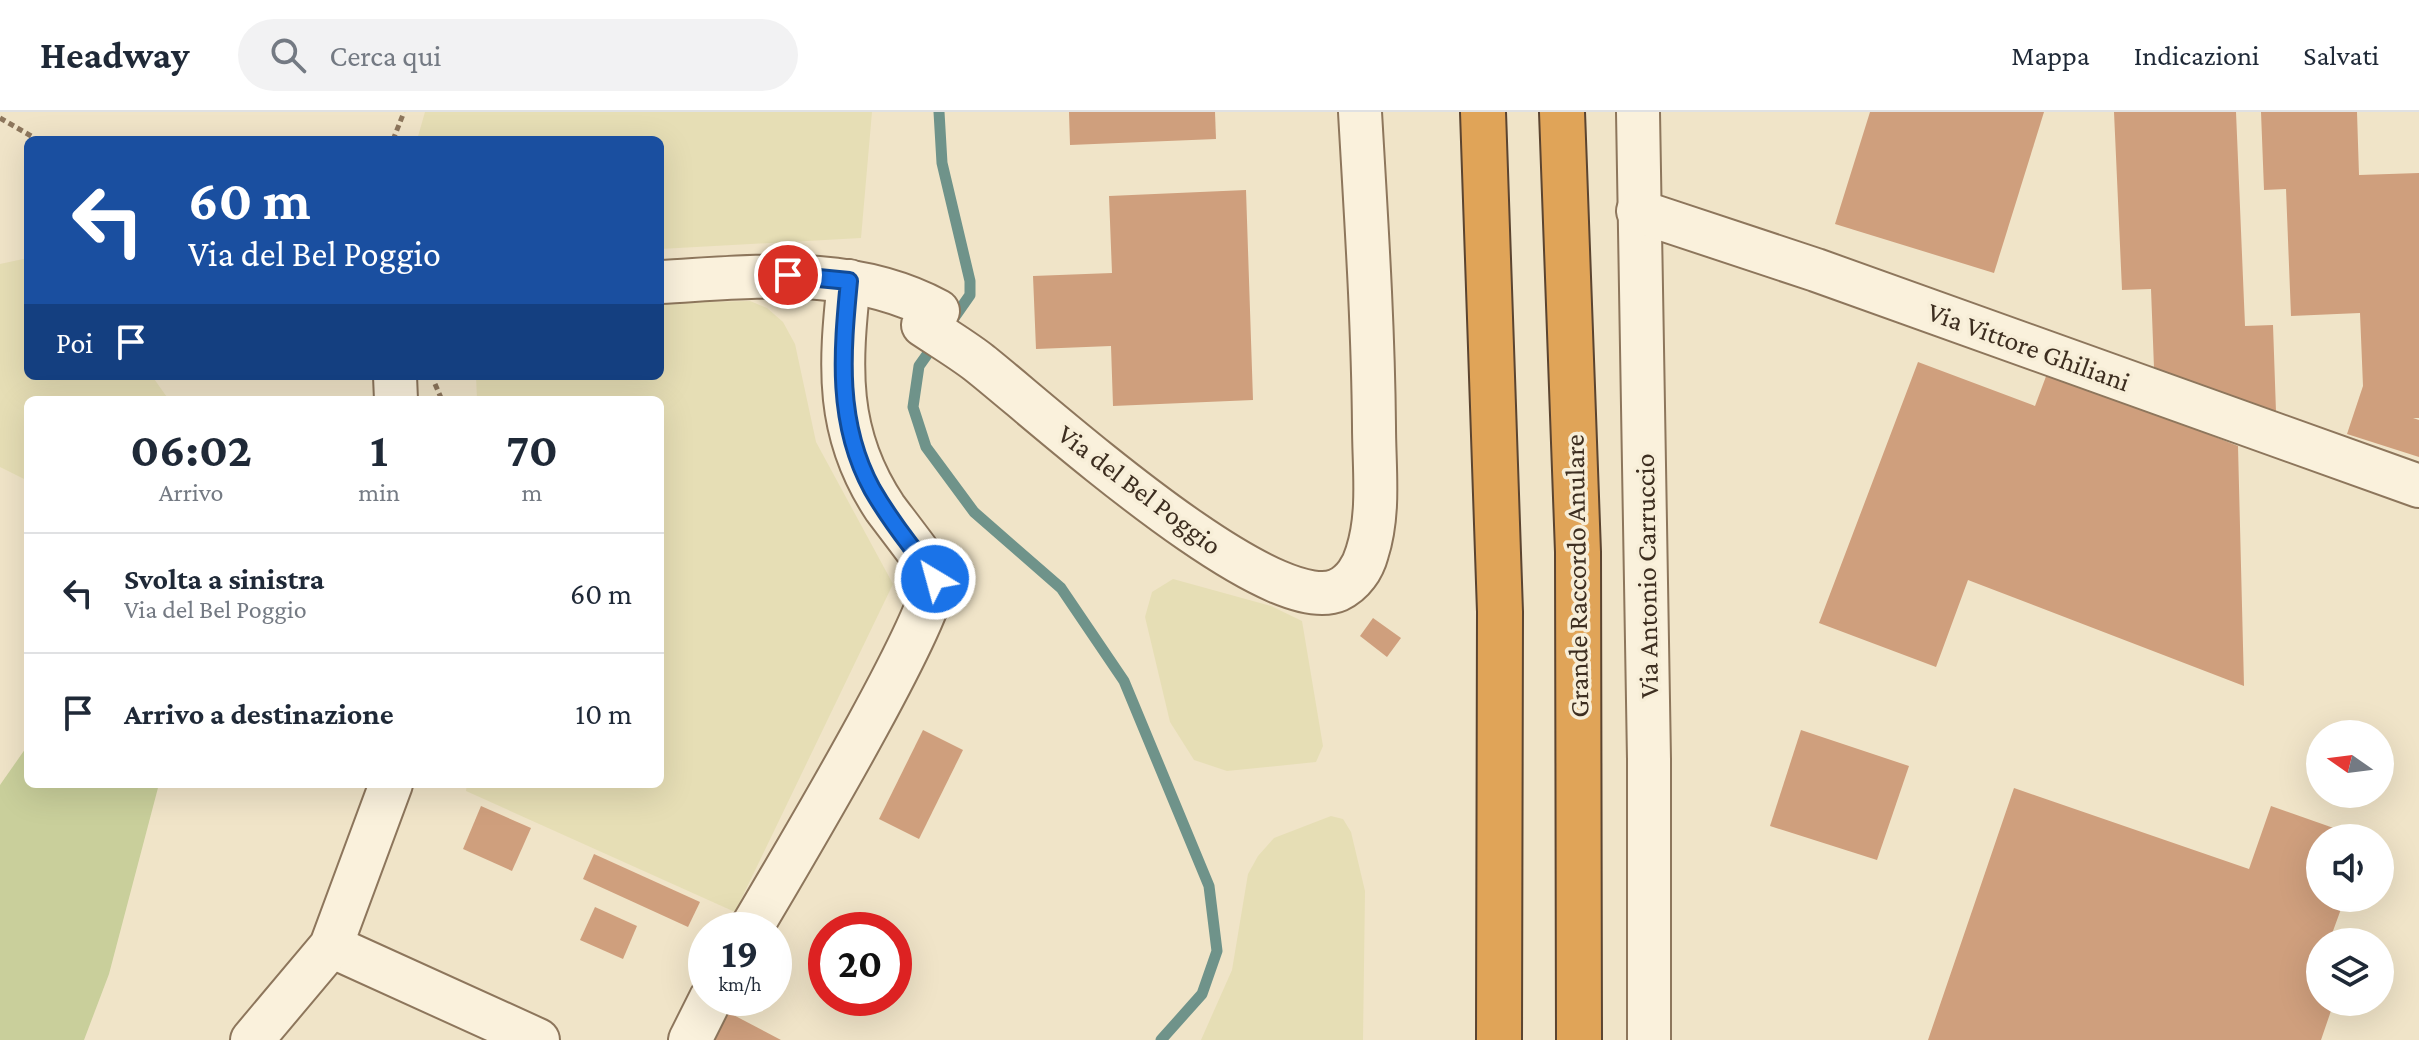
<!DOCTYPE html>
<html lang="it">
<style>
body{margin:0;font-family:"Crimson Pro",serif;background:#f2f2f3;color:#1f2937;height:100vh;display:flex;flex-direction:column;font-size:30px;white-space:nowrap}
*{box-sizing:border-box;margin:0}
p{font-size:26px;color:#747a83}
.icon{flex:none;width:44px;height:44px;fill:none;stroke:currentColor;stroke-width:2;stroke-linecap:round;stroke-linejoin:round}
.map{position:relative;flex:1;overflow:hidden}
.drawer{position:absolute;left:24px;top:284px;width:640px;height:392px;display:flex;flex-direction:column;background:#fff;border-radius:12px;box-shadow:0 8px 32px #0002}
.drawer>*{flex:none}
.hud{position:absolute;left:24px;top:24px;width:640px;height:244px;border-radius:12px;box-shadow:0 8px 32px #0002;background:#1a4fa0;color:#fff;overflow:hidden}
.needle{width:52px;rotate:284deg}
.tools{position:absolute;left:2306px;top:608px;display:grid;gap:16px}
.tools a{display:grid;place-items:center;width:88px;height:88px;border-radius:50%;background:#fff;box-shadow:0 8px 32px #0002;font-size:40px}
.speed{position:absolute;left:688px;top:800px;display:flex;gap:16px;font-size:40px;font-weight:700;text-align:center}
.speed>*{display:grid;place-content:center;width:104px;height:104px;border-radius:50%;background:#fff;box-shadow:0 8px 32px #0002;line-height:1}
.speed small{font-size:20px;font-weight:400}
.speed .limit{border:12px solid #d22;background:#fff;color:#111}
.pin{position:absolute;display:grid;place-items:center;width:68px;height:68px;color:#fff;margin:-34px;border:4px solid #fff;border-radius:50%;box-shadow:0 2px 8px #0007}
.me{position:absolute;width:88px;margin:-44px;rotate:323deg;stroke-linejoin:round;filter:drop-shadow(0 0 6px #0008)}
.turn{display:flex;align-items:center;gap:28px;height:168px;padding:0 32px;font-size:36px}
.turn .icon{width:104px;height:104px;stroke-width:2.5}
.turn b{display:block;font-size:56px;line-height:68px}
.then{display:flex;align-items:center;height:76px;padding:0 32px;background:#0003;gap:16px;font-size:30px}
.eta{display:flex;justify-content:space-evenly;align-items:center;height:136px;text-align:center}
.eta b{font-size:48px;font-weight:700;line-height:56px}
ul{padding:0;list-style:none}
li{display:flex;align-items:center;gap:24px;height:120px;padding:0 32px;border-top:2px solid #e0e1e3}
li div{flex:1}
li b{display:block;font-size:30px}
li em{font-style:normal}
header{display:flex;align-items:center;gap:48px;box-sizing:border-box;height:112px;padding:0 40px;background:#fff;border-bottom:2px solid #e0e1e3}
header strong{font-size:38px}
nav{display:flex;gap:44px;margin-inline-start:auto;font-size:28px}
.search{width:560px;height:72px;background:#f2f2f3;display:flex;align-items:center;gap:20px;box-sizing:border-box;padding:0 28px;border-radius:44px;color:#747a83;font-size:30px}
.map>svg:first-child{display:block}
</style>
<header>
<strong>Headway</strong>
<div class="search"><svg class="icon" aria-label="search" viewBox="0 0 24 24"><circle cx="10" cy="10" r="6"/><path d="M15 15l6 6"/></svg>Cerca qui</div>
<nav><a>Mappa</a><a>Indicazioni</a><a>Salvati</a></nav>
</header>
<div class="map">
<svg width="2419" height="928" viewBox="0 0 2419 928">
<rect width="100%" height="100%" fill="#f0e4c8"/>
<g fill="#e6deb5">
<polygon points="425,0 872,0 861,126 660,137 660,28 417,28"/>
<polygon points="28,146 28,264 152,264 169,288 28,288 28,369 0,355 0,152"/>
<polygon points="750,189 767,196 783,210 795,232 816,330 893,472 735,800 466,679 467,672 660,672 660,288 477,288 476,264 660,264 660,191"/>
<polygon points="1173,467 1271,494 1302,509 1323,634 1316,650 1227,659 1194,648 1170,610 1145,505 1152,480"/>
<polygon points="1331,704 1343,707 1351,720 1365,779 1363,928 1201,928 1232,858 1248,762 1258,744 1274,726"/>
</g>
<polygon fill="#c9cf9b" points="28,633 28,672 159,672 109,862 84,928 0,928 0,673"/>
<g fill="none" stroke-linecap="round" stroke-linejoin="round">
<g stroke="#6f938a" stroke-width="11">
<polyline points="939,0 942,51 970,169 970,183 949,213"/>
<polyline points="936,230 919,254 913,295 926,335 974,400 1061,476 1124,569 1209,774 1217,839 1202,882 1161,928"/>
</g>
</g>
<g fill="#cf9f7d">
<polygon points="1069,0 1215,0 1216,27 1070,33"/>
<polygon points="1870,0 2044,0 1994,161 1835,112"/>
<polygon points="2114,0 2236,0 2245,214 2273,213 2276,300 2154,256 2151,177 2122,178"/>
<polygon points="2261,0 2357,0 2359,63 2419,61 2419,306 2413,306 2419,308 2419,345 2347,322 2363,274 2360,201 2291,204 2286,77 2264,78"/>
<polygon points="1246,78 1253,288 1113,294 1111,234 1036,237 1033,164 1112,161 1109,84"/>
<polygon points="1918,250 2035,294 2048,259 2238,334 2244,574 1968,468 1936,555 1819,511"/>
<polygon points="1373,506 1401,526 1387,545 1360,524"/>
<polygon points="923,618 963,638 919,727 879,707"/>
<polygon points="1801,618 1909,654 1877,748 1770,714"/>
<polygon points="2014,676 2249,757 2271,694 2362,726 2320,726 2320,786 2345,786 2329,830 2320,830 2316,869 2320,870 2320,890 2334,890 2321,928 1928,928"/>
<polygon points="481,694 531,716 512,759 463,737"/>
<polygon points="594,742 700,790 688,815 583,767"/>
<polygon points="595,795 637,814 623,847 580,828"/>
<polygon points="724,898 781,928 708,928"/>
</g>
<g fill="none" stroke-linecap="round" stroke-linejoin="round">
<g stroke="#8d765c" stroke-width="46">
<g id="minor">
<polyline points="1638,0 1649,647 1649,928"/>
<polyline points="1638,99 1816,158 2419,374"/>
<path d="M660,170c95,-5 191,-18 278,29l-15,14c18,12 38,24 55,37 59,46 291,259 360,228 15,-7 25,-22 29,-37 13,-40 7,-85 7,-127 -1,-105 -8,-209 -14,-314"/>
<polyline points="395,264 396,288"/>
<path d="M750,818c28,-48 191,-319 184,-354 -1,-6 -41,-57 -49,-68 -50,-75 -45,-142 -36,-227"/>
<polyline points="331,834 538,928"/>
<polyline points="252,928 331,834 391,672"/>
<polyline points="690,928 711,886"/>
</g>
</g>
<g stroke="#5b4430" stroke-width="48">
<g id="highway">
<polyline points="1483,0 1500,500 1499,928"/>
<polyline points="1562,0 1578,440 1579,928"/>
</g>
</g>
<g stroke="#8d765c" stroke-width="5" stroke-dasharray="6 4" stroke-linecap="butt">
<polyline points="0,6 38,28"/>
<polyline points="393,28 404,0"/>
<polyline points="435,272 442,288"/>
</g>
<use href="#minor" stroke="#faf1dc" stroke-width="42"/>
<use href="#highway" stroke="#e0a458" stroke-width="44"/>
</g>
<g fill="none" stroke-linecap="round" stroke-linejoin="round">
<g stroke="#114b97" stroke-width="20">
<path id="route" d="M788,163l61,6c-7,72 -13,142 23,208 11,19 25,39 38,56 9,13 20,19 25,34"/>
</g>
<use href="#route" stroke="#1a73e8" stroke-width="14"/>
</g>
<g text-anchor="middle" stroke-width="7" stroke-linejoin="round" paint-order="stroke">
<g font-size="28" fill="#3d2e20" stroke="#f7eed8">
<text transform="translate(2029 234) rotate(20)" y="10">Via Vittore Ghiliani</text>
<text transform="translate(1140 377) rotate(37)" y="10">Via del Bel Poggio</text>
<text transform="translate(1576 464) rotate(-91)" y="10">Grande Raccordo Anulare</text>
<text transform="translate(1646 464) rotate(-91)" y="10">Via Antonio Carruccio</text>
</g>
</g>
</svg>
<div class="tools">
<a><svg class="needle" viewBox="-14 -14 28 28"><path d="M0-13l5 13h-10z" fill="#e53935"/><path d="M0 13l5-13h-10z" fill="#747a83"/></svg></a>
<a><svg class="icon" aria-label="sound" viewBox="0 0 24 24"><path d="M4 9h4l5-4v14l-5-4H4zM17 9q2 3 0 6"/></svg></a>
<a><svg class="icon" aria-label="layers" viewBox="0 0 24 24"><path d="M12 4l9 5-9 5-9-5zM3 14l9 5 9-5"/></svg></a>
</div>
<div class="speed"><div>19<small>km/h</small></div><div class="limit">20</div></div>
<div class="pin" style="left:788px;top:163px;background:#d93025"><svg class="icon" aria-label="arrive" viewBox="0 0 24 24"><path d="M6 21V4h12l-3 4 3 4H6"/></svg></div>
<svg class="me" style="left:935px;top:467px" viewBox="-20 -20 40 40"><circle r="17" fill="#1a73e8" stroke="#fff" stroke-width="3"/><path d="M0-11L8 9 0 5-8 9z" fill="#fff"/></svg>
<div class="hud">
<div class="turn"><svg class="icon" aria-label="left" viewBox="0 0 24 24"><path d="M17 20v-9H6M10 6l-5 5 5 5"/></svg><div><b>60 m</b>Via del Bel Poggio</div></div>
<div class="then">Poi<svg class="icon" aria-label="arrive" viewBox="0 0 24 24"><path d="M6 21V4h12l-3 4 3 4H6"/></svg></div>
</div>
<section class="drawer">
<div class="eta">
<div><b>06:02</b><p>Arrivo</p></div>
<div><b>1</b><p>min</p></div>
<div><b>70</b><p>m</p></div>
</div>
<ul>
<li><svg class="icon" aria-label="left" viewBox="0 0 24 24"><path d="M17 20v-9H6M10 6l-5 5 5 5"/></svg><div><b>Svolta a sinistra</b><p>Via del Bel Poggio</p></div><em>60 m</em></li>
<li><svg class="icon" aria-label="arrive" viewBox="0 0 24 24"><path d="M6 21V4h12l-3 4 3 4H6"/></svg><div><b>Arrivo a destinazione</b></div><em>10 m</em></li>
</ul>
</section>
</div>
